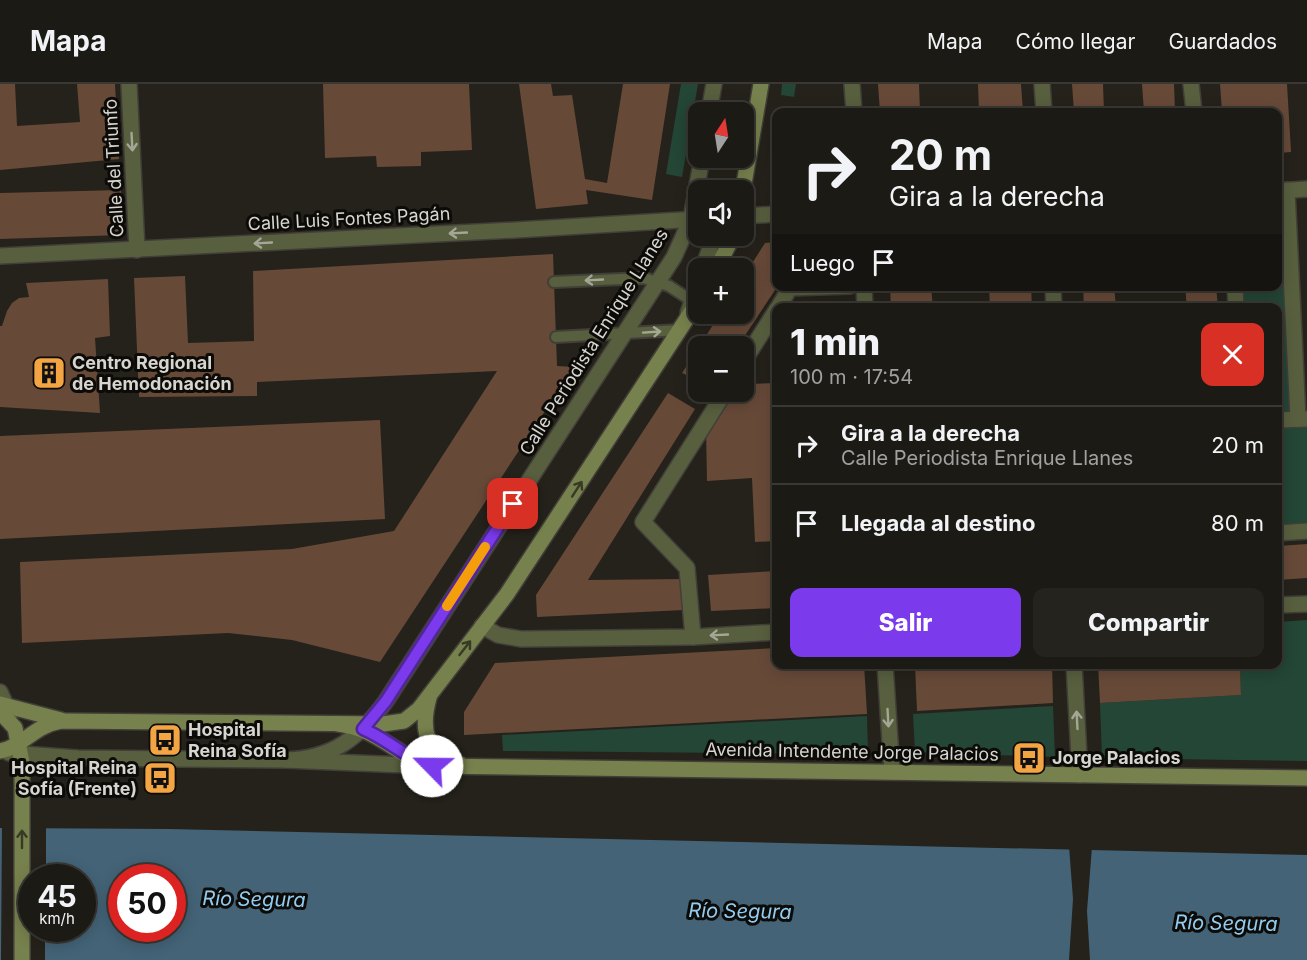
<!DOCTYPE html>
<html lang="es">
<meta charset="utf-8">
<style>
body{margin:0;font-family:Inter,sans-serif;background:#25231d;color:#f1f3f6;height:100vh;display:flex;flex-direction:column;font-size:22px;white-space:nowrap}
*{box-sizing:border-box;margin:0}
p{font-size:20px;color:#a0a1a0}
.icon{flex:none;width:33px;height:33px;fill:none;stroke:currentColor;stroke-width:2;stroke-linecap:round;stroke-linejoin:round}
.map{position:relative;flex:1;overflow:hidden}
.drawer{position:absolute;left:772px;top:219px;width:510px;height:366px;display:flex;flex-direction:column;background:#1c1a14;border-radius:12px;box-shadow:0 3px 15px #0003,0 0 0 2px #3a3834}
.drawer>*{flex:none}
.hud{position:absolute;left:772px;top:24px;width:510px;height:183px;border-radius:12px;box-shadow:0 3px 15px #0003,0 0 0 2px #3a3834;background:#1c1a14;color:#f1f3f6;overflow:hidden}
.needle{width:39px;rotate:12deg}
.buttons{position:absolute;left:688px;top:18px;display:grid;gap:12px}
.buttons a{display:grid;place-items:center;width:66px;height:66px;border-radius:12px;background:#1c1a14;box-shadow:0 3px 15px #0003,0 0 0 2px #3a3834;font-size:30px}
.speed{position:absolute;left:18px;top:780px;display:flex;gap:12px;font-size:30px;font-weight:700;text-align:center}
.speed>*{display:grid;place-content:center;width:78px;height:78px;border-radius:50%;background:#1c1a14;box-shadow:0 3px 15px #0003,0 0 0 2px #3a3834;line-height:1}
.speed small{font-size:15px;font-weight:400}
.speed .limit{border:9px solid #d22;background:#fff;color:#111}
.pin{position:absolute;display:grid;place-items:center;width:51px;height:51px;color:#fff;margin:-26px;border-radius:12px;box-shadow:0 3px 9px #0006}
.me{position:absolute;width:66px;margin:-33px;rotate:293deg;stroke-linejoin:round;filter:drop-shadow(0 0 4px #0008)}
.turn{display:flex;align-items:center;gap:21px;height:126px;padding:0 18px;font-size:27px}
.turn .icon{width:78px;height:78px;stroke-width:2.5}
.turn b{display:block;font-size:42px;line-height:51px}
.then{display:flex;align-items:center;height:57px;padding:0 18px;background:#0003;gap:12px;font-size:22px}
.round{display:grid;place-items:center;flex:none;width:63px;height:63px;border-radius:12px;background:#25231d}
.summary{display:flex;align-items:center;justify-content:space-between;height:102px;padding:0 18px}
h1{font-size:36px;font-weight:800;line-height:45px}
.button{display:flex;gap:12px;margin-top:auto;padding:12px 18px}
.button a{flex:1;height:69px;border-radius:12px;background:#7c3aed;color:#fff;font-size:24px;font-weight:800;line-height:69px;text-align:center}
.button a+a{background:#25231d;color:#f1f3f6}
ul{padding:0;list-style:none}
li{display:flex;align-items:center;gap:18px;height:78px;padding:0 18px;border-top:2px solid #3a3834}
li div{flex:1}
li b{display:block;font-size:22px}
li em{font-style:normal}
header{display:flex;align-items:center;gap:36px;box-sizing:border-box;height:84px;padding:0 30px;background:#1c1a14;border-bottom:2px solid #3a3834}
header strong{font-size:28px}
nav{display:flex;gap:33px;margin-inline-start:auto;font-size:21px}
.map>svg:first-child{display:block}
</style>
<header>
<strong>Mapa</strong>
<nav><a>Mapa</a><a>Cómo llegar</a><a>Guardados</a></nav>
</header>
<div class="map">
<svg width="1307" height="876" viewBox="0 0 1307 876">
<rect width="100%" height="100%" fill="#25221b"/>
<g fill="#234636">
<polygon points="681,0 698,0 682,93 666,90"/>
<polygon points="782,0 796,0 794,13 781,11"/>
<polygon points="1287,106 1298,335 1307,335 1307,447 1278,449 1278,224 1236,223 1235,203 1278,202 1278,107"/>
<polygon points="1307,536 1307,677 1102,674 1100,619 1241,611 1240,581 1278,580 1278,538"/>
<polygon points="1053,622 1055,673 915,668 913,630"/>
<polygon points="867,632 868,670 503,667 502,651"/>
</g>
<path fill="#446377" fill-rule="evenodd" d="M0,744l169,1 1138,26v105h-1307zM32,794h50v50h-50zM122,794h50v50h-50z"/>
<g fill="#25221b">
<polygon points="2,741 46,742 46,793 32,794 32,844 45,845 45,876 1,876"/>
<polygon points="1069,762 1092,763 1087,827 1090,876 1069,876 1073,815"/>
</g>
<g fill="#674938">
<polygon points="0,0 15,0 17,42 80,38 77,0 115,0 119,75 0,86"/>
<polygon points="323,0 469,0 472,66 421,68 421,82 377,83 376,72 325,74"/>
<polygon points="519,0 551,0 553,12 572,11 585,95 607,99 623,0 670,0 652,116 586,106 588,120 536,125"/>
<polygon points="878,0 919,0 920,28 880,28"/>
<polygon points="978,0 1021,0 1023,28 979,28"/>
<polygon points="1072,0 1103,0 1104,28 1074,28"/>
<polygon points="1142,0 1174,0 1175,28 1144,28"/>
<polygon points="1220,0 1287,0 1291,68 1278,69 1278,28 1222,28"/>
<polygon points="121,106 122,151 0,155 0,109"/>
<polygon points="777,158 777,203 738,262 699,262 699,297 682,289 720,230 744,230 744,192 765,159"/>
<polygon points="553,170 557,282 574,283 380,578 292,556 228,549 22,559 20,478 292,465 394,447 497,287 257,298 257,312 139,313 134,194 185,192 188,259 254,257 253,187"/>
<polygon points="108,195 110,252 95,254 100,329 0,323 0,242 2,242 7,227 12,219 19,214 29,213 26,199"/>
<polygon points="890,202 931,202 933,224 891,224"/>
<polygon points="989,202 1031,202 1032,224 990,224"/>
<polygon points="1083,202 1114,202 1116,224 1084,224"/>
<polygon points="1185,202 1216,202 1218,224 1187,224"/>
<polygon points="777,299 777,457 755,458 752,394 707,397 706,345 730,308 744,308 744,300"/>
<polygon points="668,309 695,325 588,496 683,495 684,526 537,533 536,511"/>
<polygon points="380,336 385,435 0,455 0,352"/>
<polygon points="1307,460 1307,494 1278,496 1278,462"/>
<polygon points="777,487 777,524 711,527 708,491"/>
<polygon points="777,564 777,580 864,580 867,630 464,651 464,628 495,579"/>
<polygon points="915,580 1052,580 1053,619 917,627"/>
<polygon points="1098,580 1240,580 1241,611 1100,619"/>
</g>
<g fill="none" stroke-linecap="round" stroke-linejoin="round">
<g stroke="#413f38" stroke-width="14">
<g id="service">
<polyline points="554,198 644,194 669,202 692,217"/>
<polyline points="556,253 680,246"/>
</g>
</g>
<g stroke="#413f38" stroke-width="18">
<g id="pedestrian">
<polyline points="1287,106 1298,335"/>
<polyline points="1235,202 1236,224"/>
<polyline points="1278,336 1307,335"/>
<polyline points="1278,449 1307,447"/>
</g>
</g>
<g stroke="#413f38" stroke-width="18">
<g id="minor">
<polyline points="129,0 137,166"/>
<polyline points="852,0 854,28"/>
<polyline points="1042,0 1044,28"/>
<polyline points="1191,0 1194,28"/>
<polyline points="709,28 714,0"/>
<polyline points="1278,107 1307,105"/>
<polyline points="744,132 777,130"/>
<polyline points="0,172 516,146 698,135"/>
<polyline points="703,184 710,164 708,152"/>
<polyline points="864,202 865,224"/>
<polyline points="1053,202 1054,224"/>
<polyline points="778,224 790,204 850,202"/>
<polyline points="688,229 699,196"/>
<polyline points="744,277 777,225"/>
<polyline points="1278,521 1307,520"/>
<polyline points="482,542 498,551 521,555 693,553 777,548"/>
<polyline points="693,553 687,484 643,438 725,308"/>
<polyline points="885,580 892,688"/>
<polyline points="1074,580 1080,691"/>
<polyline points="0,608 10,630"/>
<polyline points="9,669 78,674 285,676 429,682"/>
<path d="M285,676c47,-1 74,-22 101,-59l288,-444 17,-38 11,-61"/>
</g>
</g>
<g stroke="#413f38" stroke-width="18">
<g id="secondary">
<polyline points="743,106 761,0"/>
<polyline points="717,184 733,152"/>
<path d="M429,614c-9,33 -3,55 31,66"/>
<polyline points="0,620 61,636"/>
<polyline points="0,628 15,644 22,678 22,876"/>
<path d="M338,640c42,5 57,32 94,42l875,12"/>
<path d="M0,667c23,-4 33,-25 61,-30l322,3 21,-3 15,-12 88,-115 192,-294"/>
</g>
</g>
<use href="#service" stroke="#585f3f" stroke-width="10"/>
<use href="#pedestrian" stroke="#585f3f" stroke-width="15"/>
<use href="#minor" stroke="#585f3f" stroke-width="15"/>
<use href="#secondary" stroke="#77814d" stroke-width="15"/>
</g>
<defs><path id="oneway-shaft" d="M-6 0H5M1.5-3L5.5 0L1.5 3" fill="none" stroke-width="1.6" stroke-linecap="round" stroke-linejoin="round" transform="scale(1.5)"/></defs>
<g stroke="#a4a696">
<use href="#oneway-shaft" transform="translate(132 58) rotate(87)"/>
<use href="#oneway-shaft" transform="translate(458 149) rotate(177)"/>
<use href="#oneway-shaft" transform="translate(263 159) rotate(177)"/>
<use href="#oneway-shaft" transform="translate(594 196) rotate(177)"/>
<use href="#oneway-shaft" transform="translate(652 248) rotate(-4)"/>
<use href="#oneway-shaft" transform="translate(719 551) rotate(177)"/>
<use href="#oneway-shaft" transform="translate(888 634) rotate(87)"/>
<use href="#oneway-shaft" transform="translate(1077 636) rotate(-93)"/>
</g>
<g stroke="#373a24">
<use href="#oneway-shaft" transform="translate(577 405) rotate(-57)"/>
<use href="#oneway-shaft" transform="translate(465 564) rotate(-52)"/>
<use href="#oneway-shaft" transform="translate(22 755) rotate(-90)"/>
</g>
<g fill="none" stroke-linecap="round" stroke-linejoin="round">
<g stroke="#51269a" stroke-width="15">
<path id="route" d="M432,682c-26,-7 -44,-27 -69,-37l23,-28 127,-197"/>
</g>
<use href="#route" stroke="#7c3aed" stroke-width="10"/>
<polyline stroke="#f59e0b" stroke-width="10" points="447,522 485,463"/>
</g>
<defs>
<g id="building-square" transform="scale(1.725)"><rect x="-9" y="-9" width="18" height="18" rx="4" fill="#f3a443" stroke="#0d0b08"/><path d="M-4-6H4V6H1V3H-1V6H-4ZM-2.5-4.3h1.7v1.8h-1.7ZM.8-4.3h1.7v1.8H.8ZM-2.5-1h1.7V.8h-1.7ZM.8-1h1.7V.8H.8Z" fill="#111"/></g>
<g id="bus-square" transform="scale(1.725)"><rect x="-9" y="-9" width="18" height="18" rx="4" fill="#f3a443" stroke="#0d0b08"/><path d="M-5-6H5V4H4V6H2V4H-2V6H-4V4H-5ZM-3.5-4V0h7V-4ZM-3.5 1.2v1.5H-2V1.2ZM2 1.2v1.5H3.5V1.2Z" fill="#111"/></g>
</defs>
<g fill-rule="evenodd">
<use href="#building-square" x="49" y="289"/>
<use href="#bus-square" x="165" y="656"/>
<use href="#bus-square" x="1029" y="674"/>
<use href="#bus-square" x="160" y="694"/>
</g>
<g text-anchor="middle" stroke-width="6" stroke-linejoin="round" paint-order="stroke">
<g font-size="18" fill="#d7d5d0" stroke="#0d0b08">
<text transform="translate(114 84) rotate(-93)" y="6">Calle del Triunfo</text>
<text transform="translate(349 135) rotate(-3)" y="6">Calle Luis Fontes Pagán</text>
<text transform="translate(594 258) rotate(-58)" y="6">Calle Periodista Enrique Llanes</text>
<text transform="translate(852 668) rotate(1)" y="6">Avenida Intendente Jorge Palacios</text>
</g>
<g font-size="18" font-weight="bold" fill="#d7d5d0" stroke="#0d0b08" text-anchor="start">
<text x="72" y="285">Centro Regional<tspan x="72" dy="21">de Hemodonación</tspan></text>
<text x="188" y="652">Hospital<tspan x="188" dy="21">Reina Sofía</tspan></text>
<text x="1052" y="680">Jorge Palacios</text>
<text x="137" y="690" text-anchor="end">Hospital Reina<tspan x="137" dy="21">Sofía (Frente)</tspan></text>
</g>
<g font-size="20" font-style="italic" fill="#92ccf1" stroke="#0d0b08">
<text transform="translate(254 815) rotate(1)" y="7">Río Segura</text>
<text transform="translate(740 827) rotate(1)" y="7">Río Segura</text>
<text transform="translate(1226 839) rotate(1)" y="7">Río Segura</text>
</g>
</g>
</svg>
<div class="buttons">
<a><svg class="needle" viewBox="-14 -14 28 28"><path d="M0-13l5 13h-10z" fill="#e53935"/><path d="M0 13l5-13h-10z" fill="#a0a1a0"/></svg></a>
<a><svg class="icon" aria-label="sound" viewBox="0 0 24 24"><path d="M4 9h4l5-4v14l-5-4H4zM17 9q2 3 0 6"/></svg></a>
<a>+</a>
<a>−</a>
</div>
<div class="speed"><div>45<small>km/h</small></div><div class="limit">50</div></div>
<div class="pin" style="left:513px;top:420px;background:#d93025"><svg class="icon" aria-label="arrive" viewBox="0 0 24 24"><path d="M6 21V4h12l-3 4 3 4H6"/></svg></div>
<svg class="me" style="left:432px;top:682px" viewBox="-20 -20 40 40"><circle r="19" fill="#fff"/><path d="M0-13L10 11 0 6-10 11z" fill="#7c3aed"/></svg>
<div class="hud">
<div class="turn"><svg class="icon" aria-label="right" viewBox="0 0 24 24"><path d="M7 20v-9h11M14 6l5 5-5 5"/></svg><div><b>20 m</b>Gira a la derecha</div></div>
<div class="then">Luego<svg class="icon" aria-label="arrive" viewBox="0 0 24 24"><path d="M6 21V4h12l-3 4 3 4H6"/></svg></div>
</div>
<section class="drawer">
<div class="summary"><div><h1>1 min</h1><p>100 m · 17:54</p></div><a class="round" style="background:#d93025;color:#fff"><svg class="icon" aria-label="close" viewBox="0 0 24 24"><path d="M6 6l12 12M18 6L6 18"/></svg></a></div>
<ul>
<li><svg class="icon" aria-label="right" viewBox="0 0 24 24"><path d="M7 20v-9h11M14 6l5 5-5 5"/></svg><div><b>Gira a la derecha</b><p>Calle Periodista Enrique Llanes</p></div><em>20 m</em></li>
<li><svg class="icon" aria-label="arrive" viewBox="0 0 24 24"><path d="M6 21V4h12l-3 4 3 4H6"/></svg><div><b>Llegada al destino</b></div><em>80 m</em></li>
</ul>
<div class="button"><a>Salir</a><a>Compartir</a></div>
</section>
</div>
